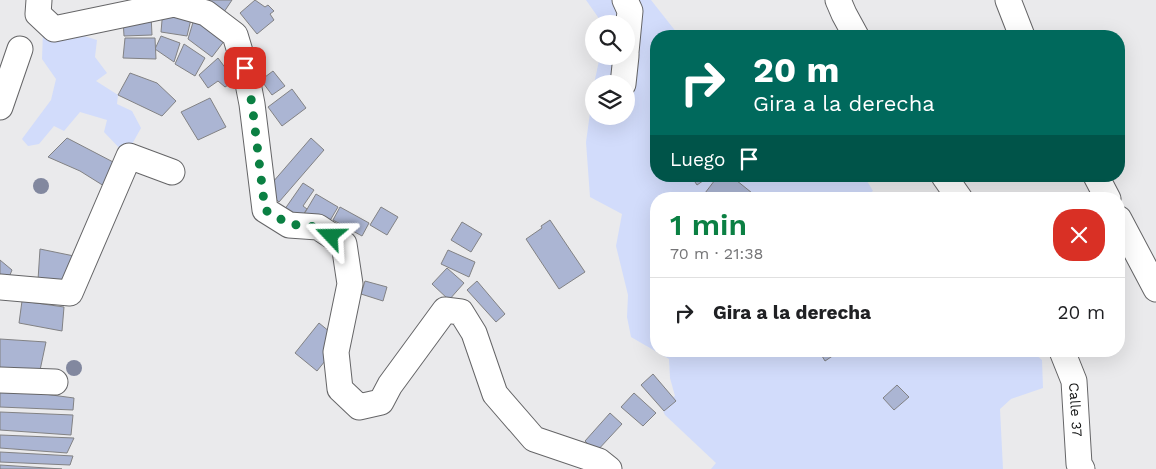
<!DOCTYPE html>
<html lang="es">
<meta charset="utf-8">
<style>
body{margin:0;font-family:"Work Sans",sans-serif;background:#f2f2f2;color:#202124;height:100vh;display:flex;flex-direction:column;font-size:19px;white-space:nowrap}
*{box-sizing:border-box;margin:0}
p{font-size:16px;color:#757577}
.icon{flex:none;width:28px;height:28px;fill:none;stroke:currentColor;stroke-width:2;stroke-linecap:round;stroke-linejoin:round}
.map{position:relative;flex:1;overflow:hidden}
.side{position:absolute;left:650px;top:192px;width:475px;height:165px;display:flex;flex-direction:column;background:#fff;border-radius:20px;box-shadow:0 5px 20px #0002}
.side>*{flex:none}
.hud{position:absolute;left:650px;top:30px;width:475px;height:152px;border-radius:20px;box-shadow:0 5px 20px #0002;background:#00695c;color:#fff;overflow:hidden}
.controls{position:absolute;left:585px;top:15px;display:grid;gap:10px}
.controls a{display:grid;place-items:center;width:50px;height:50px;border-radius:50%;background:#fff;box-shadow:0 5px 20px #0002;font-size:25px}
.pin{position:absolute;display:grid;place-items:center;width:42px;height:42px;color:#fff;margin:-21px;border-radius:10px;box-shadow:0 2px 8px #0006}
.me{position:absolute;width:55px;margin:-28px;rotate:293deg;stroke-linejoin:round;filter:drop-shadow(0 0 4px #0008)}
.turn{display:flex;align-items:center;gap:18px;height:105px;padding:0 20px;font-size:22px}
.turn .icon{width:65px;height:65px;stroke-width:2.5}
.turn b{display:block;font-size:35px;line-height:42px}
.then{display:flex;align-items:center;height:48px;padding:0 20px;background:#0003;gap:10px;font-size:19px}
.round{display:grid;place-items:center;flex:none;width:52px;height:52px;border-radius:20px;background:#f2f2f2}
.headline{display:flex;align-items:center;justify-content:space-between;height:85px;padding:0 20px}
h1{font-size:30px;font-weight:600;line-height:38px;color:#0b8043}
ul{padding:0;list-style:none}
li{display:flex;align-items:center;gap:15px;height:70px;padding:0 20px;border-top:1px solid #e0e0e0}
li div{flex:1}
li b{display:block;font-size:19px}
li em{font-style:normal}
.map>svg:first-child{display:block}
</style>
<div class="map">
<svg width="1156" height="469" viewBox="0 0 1156 469">
<rect width="100%" height="100%" fill="#eaeaec"/>
<g fill="#d2dcfb">
<polygon points="586,0 651,0 677,33 700,36 656,36 656,176 864,176 873,191 861,199 656,199 656,351 1032,351 1042,360 1043,388 1011,399 1000,409 1003,469 711,469 716,463 665,415 660,404 675,396 670,378 669,359 631,337 627,317 628,295 616,246 622,214 590,197 586,142 594,84 594,116 626,116 626,84 594,84 600,56 626,56 626,24 601,24 600,20"/>
<polygon points="43,32 81,35 97,40 95,57 107,73 96,81 118,95 117,104 132,111 141,128 126,155 104,132 107,120 80,112 64,131 54,126 39,144 28,146 22,139 51,100 56,79 42,59"/>
</g>
<g fill="#abb5d3" stroke="#828284">
<polygon points="203,0 232,0 224,12"/>
<polygon points="255,0 265,7 268,5 274,11 270,14 274,20 257,34 240,13"/>
<polygon points="163,9 192,15 187,36 161,32"/>
<polygon points="151,15 152,35 124,36 123,19"/>
<polygon points="194,19 225,40 212,57 188,39"/>
<polygon points="161,36 180,43 174,62 155,49"/>
<polygon points="125,38 155,38 156,59 123,58"/>
<polygon points="184,44 205,58 195,76 175,64"/>
<polygon points="218,58 235,81 225,87 218,81 208,88 199,75"/>
<polygon points="273,71 285,86 272,95 261,80"/>
<polygon points="130,73 157,83 176,101 162,116 118,95"/>
<polygon points="292,89 306,108 282,126 268,107"/>
<polygon points="210,98 226,127 198,140 181,112"/>
<polygon points="67,138 115,163 104,186 80,171 48,157"/>
<polygon points="311,138 324,150 279,202 266,190"/>
<polygon points="691,176 710,176 697,185"/>
<polygon points="718,176 731,176 757,197 704,199 702,197"/>
<polygon points="303,183 314,190 303,206 307,209 295,226 280,216"/>
<polygon points="316,194 338,207 325,229 303,216"/>
<polygon points="340,207 369,223 362,236 333,220"/>
<polygon points="381,207 398,217 387,235 370,225"/>
<polygon points="550,220 585,272 559,289 526,239 542,228 541,226"/>
<polygon points="462,222 482,234 471,252 451,240"/>
<polygon points="40,249 74,256 67,285 38,280"/>
<polygon points="448,250 475,262 469,277 441,264"/>
<polygon points="0,260 12,270 7,282 0,278"/>
<polygon points="447,268 464,283 449,300 432,284"/>
<polygon points="365,281 387,287 383,301 361,294"/>
<polygon points="477,281 505,314 496,322 467,290"/>
<polygon points="22,301 64,307 62,331 19,323"/>
<polygon points="319,323 341,341 317,371 295,353"/>
<polygon points="0,339 46,342 39,375 0,375"/>
<polygon points="819,351 840,351 825,361"/>
<polygon points="653,374 676,401 664,411 641,385"/>
<polygon points="897,385 909,397 894,410 883,398"/>
<polygon points="0,388 74,398 73,410 0,407"/>
<polygon points="634,393 656,413 643,426 621,407"/>
<polygon points="0,412 73,415 71,435 0,430"/>
<polygon points="610,413 622,424 596,452 585,441"/>
<polygon points="0,435 74,438 67,453 0,448"/>
<polygon points="0,452 73,456 70,465 0,462"/>
<polygon points="0,465 62,469 0,469"/>
</g>
<g fill="none" stroke-linecap="round" stroke-linejoin="round">
<g stroke="#656567" stroke-width="27">
<g id="minor">
<polyline points="39,0 38,14 54,29 174,4 206,13 235,35 245,68 252,104 265,210 289,225 318,227 344,244 350,284 336,352 340,389 359,407 381,402 390,385 445,310 461,312 474,333 495,394 534,439 599,461 609,469"/>
<polyline points="625,0 630,11 626,52"/>
<polyline points="838,0 844,14 856,36"/>
<polyline points="1008,0 1022,36"/>
<polyline points="623,84 626,56"/>
<polyline points="0,107 20,49"/>
<polyline points="944,176 960,199"/>
<polyline points="1096,176 1108,199"/>
<polyline points="1119,219 1156,289"/>
<polyline points="0,287 70,293 129,156 172,172"/>
<path id="s1" d="M1062,351l12,30 5,83 3,5"/>
<polyline points="0,380 55,382"/>
</g>
</g>
<use href="#minor" stroke="#fff" stroke-width="25"/>
</g>
<g fill="#82889f">
<circle cx="41" cy="186" r="8"/>
<circle cx="74" cy="368" r="8"/>
</g>
<g fill="none" stroke-linecap="round" stroke-linejoin="round">
<polyline stroke="#0b8043" stroke-width="9" stroke-dasharray="0 16.2" points="245,68 252,104 265,210 289,224 318,227 331,236"/>
</g>
<g text-anchor="middle" stroke-width="4" stroke-linejoin="round" paint-order="stroke">
<g font-size="14" fill="#131414" stroke="#fff">
<text dy="5" stroke="none"><textPath href="#s1" startOffset="61">Calle 37</textPath></text>
</g>
</g>
</svg>
<div class="controls">
<a><svg class="icon" aria-label="search" viewBox="0 0 24 24"><circle cx="10" cy="10" r="6"/><path d="M15 15l6 6"/></svg></a>
<a><svg class="icon" aria-label="layers" viewBox="0 0 24 24"><path d="M12 4l9 5-9 5-9-5zM3 14l9 5 9-5"/></svg></a>
</div>
<div class="pin" style="left:245px;top:68px;background:#d93025"><svg class="icon" aria-label="arrive" viewBox="0 0 24 24"><path d="M6 21V4h12l-3 4 3 4H6"/></svg></div>
<svg class="me" style="left:331px;top:236px" viewBox="-20 -20 40 40"><path d="M0-17L14 15 0 8-14 15z" fill="#0b8043" stroke="#fff" stroke-width="4"/></svg>
<div class="hud">
<div class="turn"><svg class="icon" aria-label="right" viewBox="0 0 24 24"><path d="M7 20v-9h11M14 6l5 5-5 5"/></svg><div><b>20 m</b>Gira a la derecha</div></div>
<div class="then">Luego<svg class="icon" aria-label="arrive" viewBox="0 0 24 24"><path d="M6 21V4h12l-3 4 3 4H6"/></svg></div>
</div>
<section class="side">
<div class="headline"><div><h1>1 min</h1><p>70 m · 21:38</p></div><a class="round" style="background:#d93025;color:#fff"><svg class="icon" aria-label="close" viewBox="0 0 24 24"><path d="M6 6l12 12M18 6L6 18"/></svg></a></div>
<ul>
<li><svg class="icon" aria-label="right" viewBox="0 0 24 24"><path d="M7 20v-9h11M14 6l5 5-5 5"/></svg><div><b>Gira a la derecha</b></div><em>20 m</em></li>
</ul>
</section>
</div>
